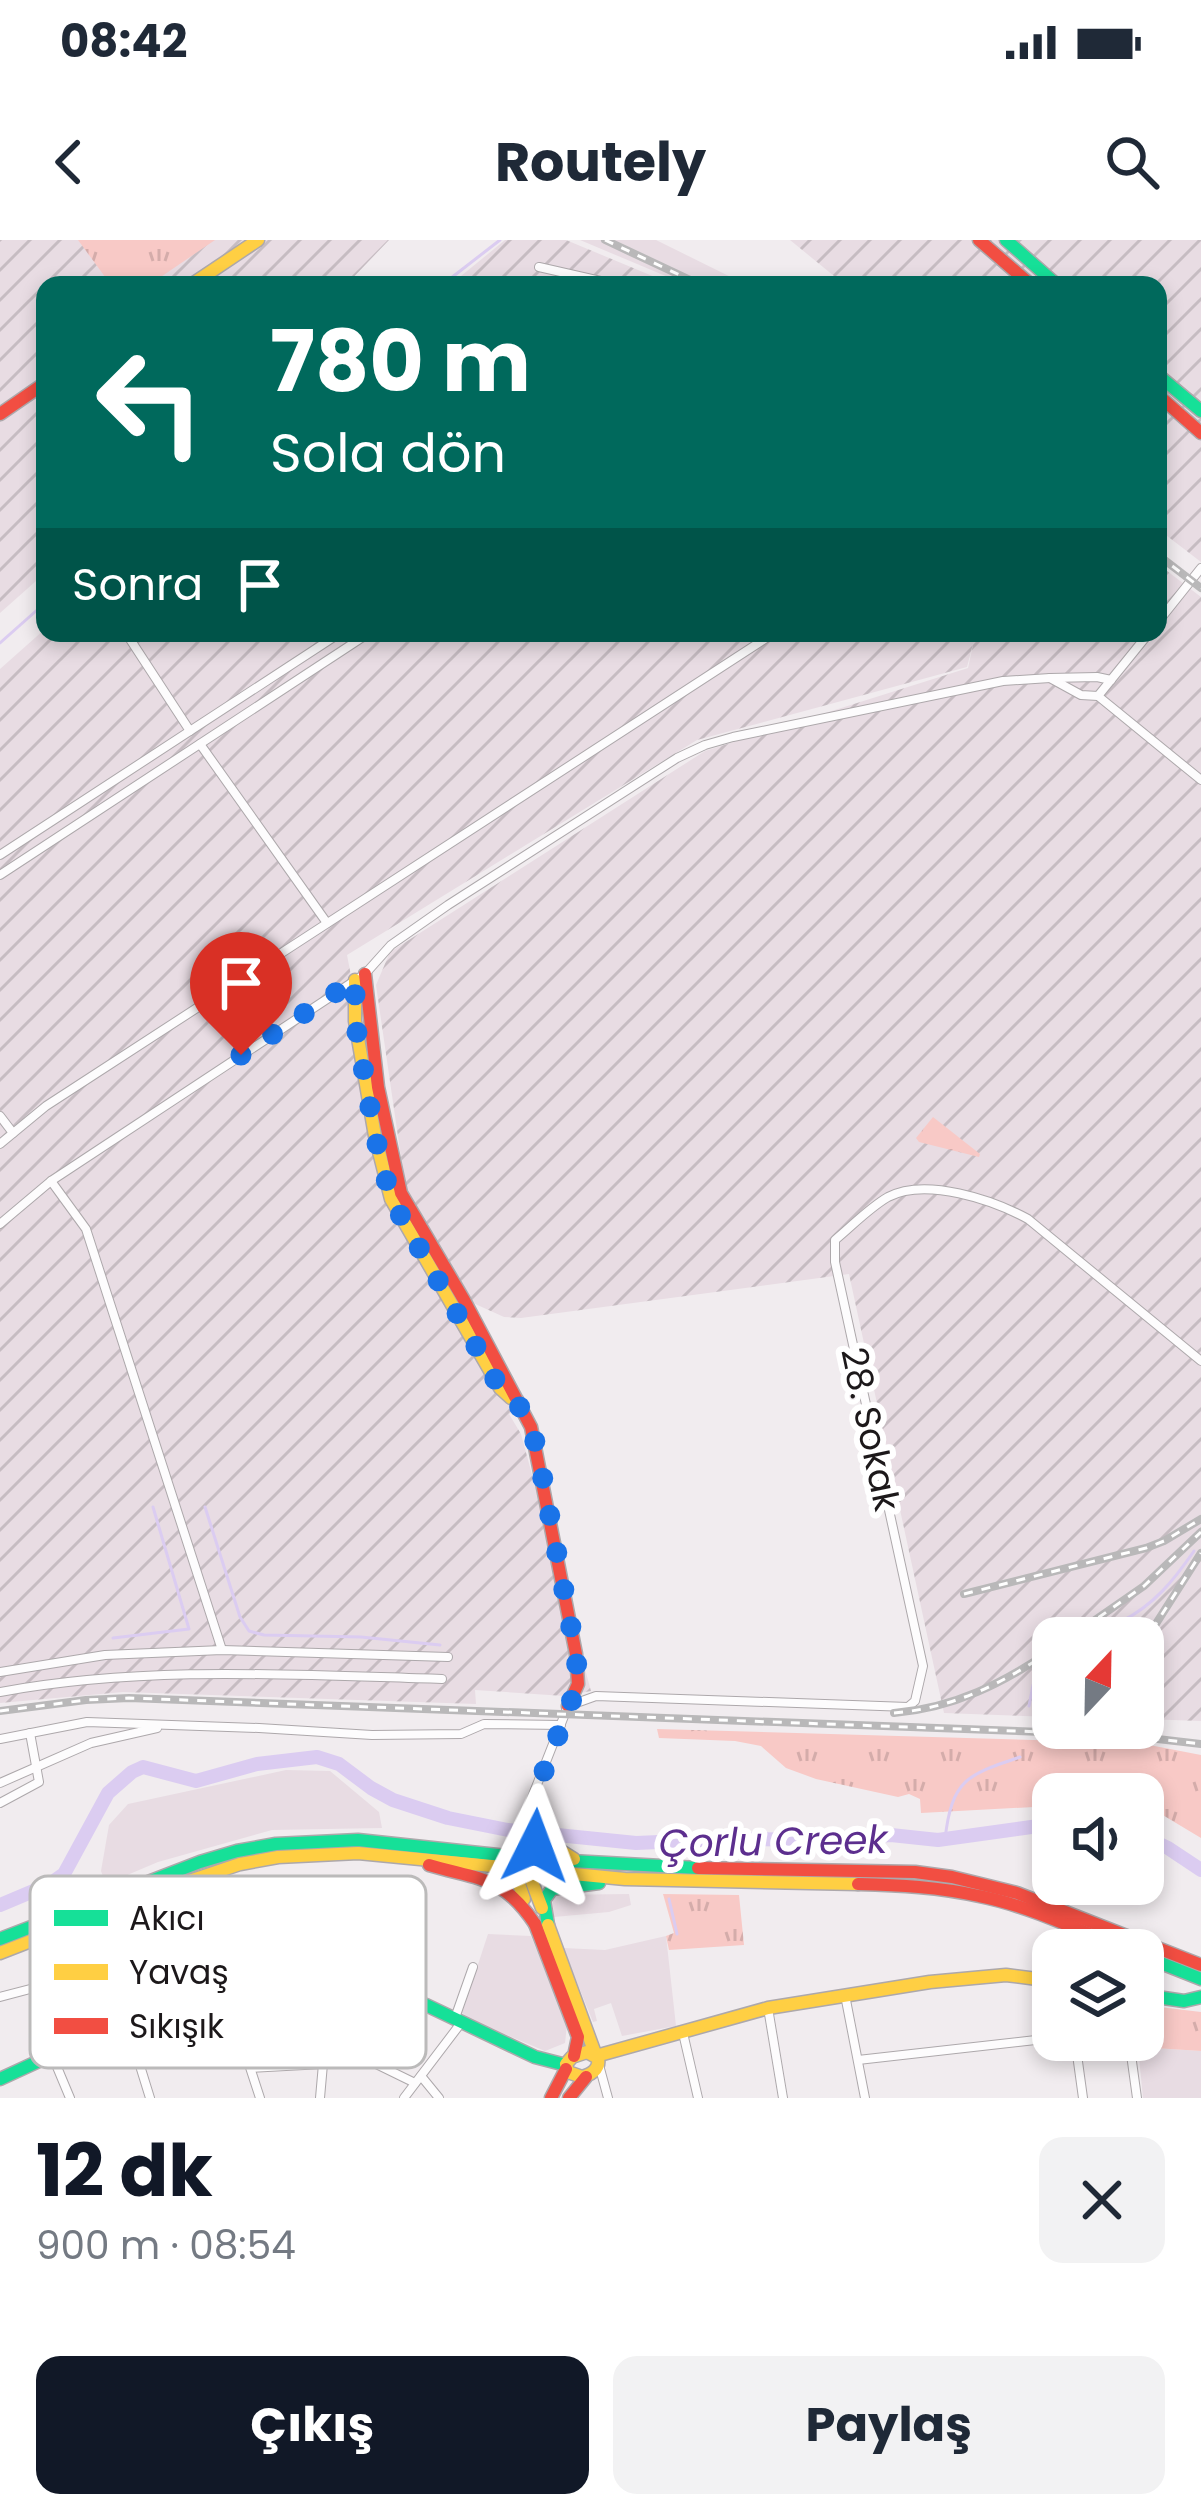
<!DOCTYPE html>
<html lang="tr">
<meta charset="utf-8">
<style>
body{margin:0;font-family:Poppins,sans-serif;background:#f2f2f3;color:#1f2937;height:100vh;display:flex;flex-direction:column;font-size:45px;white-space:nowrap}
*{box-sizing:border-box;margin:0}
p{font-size:39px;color:#747a83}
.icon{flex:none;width:66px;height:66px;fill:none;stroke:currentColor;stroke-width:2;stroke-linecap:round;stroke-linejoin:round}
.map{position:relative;height:1858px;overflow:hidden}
.side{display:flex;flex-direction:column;background:#fff;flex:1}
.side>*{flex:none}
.banner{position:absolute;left:36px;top:36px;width:1131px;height:366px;border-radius:24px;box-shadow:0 6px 18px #0003;background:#00695c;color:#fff;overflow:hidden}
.needle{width:78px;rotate:22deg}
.tools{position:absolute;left:1032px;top:1377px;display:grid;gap:24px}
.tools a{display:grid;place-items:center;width:132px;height:132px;border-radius:24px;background:#fff;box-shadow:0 6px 18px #0003;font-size:60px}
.pin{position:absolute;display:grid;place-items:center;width:102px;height:102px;color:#fff;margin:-123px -51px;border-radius:50% 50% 50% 0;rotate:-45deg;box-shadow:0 0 12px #0007}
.pin .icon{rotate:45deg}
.me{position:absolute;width:132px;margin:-66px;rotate:3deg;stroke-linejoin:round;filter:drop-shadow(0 0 9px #0008)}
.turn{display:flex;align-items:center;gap:42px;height:252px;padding:0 36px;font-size:54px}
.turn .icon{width:156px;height:156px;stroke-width:2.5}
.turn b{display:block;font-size:84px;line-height:102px}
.then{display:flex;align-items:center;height:114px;padding:0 36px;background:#0003;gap:24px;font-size:45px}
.round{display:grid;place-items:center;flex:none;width:126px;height:126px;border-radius:24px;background:#f2f2f3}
.headline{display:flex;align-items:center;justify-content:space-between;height:204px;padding:0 36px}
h1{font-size:72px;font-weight:700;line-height:90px;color:#111827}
.primary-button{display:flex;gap:24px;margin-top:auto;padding:24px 36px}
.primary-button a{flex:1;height:138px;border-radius:24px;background:#111827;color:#fff;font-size:48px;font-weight:700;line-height:138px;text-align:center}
.primary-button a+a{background:#f2f2f3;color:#1f2937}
.status{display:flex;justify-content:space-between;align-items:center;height:84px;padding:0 60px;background:#fff;direction:ltr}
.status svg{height:33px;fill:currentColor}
header{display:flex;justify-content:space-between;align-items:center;height:156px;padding:0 36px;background:#fff;font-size:54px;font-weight:700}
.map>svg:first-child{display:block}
</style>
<div class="status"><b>08:42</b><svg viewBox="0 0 49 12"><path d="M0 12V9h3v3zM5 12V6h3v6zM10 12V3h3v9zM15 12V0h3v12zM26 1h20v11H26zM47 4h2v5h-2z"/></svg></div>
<header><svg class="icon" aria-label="back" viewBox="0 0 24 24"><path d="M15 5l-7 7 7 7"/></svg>Routely<svg class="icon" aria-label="search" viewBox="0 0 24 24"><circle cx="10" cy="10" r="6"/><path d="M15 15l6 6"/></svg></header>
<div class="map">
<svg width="1201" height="1858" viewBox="0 0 1201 1858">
<defs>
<pattern id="industrial-furrows" width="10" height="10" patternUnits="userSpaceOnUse" patternTransform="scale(3)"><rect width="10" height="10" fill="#e8dce3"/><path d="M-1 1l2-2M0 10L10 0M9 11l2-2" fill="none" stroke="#c6bcc2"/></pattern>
<pattern id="grass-tufts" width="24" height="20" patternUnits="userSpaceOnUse" patternTransform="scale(3)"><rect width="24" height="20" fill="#f8c9c6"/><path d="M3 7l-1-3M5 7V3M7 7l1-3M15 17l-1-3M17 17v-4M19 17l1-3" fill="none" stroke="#d4acaa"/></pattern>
</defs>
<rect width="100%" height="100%" fill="#f1ecef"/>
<g fill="#e8dce3">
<polygon points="580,0 656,0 747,45 687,45"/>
<polygon points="286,1530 330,1531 379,1572 382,1588 272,1590 158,1622 106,1644 101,1631 109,1585 128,1564"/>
<polygon points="629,1654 631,1665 609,1672 554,1677 552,1655"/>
<polygon points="488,1694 531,1696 567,1785 565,1803 545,1811 471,1780 462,1773"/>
<polygon points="666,1696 676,1786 622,1796 611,1763 594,1769 597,1781 593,1782 563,1708 605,1710"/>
<polygon points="1138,1807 1201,1811 1201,1858 1143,1858"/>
</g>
<g fill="url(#industrial-furrows)" fill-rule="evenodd">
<polygon points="0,0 389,0 346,45 45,45 45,333 0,373"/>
<polygon points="505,0 566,0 674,45 450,45"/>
<polygon points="790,0 1201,0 1201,322 1158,289 1158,45 845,45"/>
<path d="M1158,324l43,33v1124l-58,-2v-81h-90v79l-109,-4 -95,-439 -328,44 -17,-1 -31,-14 -36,-62 91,163 -19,10 12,20 70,257 -27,5 -89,-6 1,14 -353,-12 -123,11v-1034l45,-40v4h1113zM974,400l-6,28 -263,83 -315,201 -14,33 29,200 -28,-75 -30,-155 350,-215 270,-73z"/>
</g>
<g fill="url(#grass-tufts)">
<polygon points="78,0 215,0 149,45 111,45"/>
<polygon points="933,877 980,914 979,917 919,902 916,898"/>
<polygon points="657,1489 1139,1503 1201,1515 1201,1598 1156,1571 1143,1569 1143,1554 1053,1554 1053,1566 921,1573 920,1559 909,1554 898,1557 816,1539 786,1528 761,1506 735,1501 659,1498"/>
<polygon points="663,1654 739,1655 744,1705 669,1710 666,1696 674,1693"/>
<polygon points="1143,1765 1201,1772 1201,1811 1138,1807 1136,1800 1143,1800"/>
</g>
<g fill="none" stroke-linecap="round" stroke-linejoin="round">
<g stroke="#dbccf1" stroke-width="3">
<polyline points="442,45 500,0"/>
<polyline points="0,403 45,363"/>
<polyline points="205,1267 240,1377 249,1391 264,1395 361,1397 440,1405"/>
<path d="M1122,1381c32,-16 52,-41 72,-70"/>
<polyline points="113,1398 189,1389 153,1267"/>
<polyline points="1092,1398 1111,1388"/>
<polyline points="1029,1466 1033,1445 1053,1424"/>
<path d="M945,1599c7,-60 22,-64 75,-82"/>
<polyline points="669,1659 677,1694"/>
</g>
<g stroke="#dbccf1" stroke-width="14">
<polyline points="1143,1596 1168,1608 1201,1630"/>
<polyline points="0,1665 50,1644 64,1634 108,1553 132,1532 143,1527 196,1541 257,1524 317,1517 339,1524 371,1548 393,1560 448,1578 508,1590 636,1603 730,1599 830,1600 891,1595 938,1600 1053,1584"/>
</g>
<g stroke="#ada8ab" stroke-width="10">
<g id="street">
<polyline points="539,27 618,45"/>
<polyline points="1158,382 1201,328"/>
<polyline points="126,393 190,491"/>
<polyline points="1149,393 1098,456 1201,540"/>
<polyline points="1098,456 1081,455 1050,438 1097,437 1111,440"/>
<polyline points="200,504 327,683"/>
<polyline points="0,615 340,393"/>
<polyline points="0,635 369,393"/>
<polyline points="0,876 13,893"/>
<polyline points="0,904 46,866 774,393"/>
<polyline points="51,941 86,989 222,1410"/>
<polyline points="0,984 51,941 365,734 391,705 448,665 677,518 705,505 733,497 1003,441 1050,438"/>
<polyline points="0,1432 105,1415 222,1410 448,1417"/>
<path d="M0,1452c146,-27 295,-17 442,-13"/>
<polyline points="0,1499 87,1482 259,1488 372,1495 461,1494 484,1484 561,1485"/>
<polyline points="0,1543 91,1503 157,1488"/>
<polyline points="534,1559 538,1570 536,1595"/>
<polyline points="0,1563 39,1542 30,1493"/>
<path d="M525,1594l2,-24 41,-104 28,-10 312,11 7,-6 8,-35 -88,-404v-22c17,-14 34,-32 53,-43 38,-20 105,3 140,22l173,142"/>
<polyline points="318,1653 322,1746"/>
<polyline points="179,1691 200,1759"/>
<polyline points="68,1735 93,1799"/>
<polyline points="845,1755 865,1858"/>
<polyline points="0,1757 34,1748 179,1691 318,1653 335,1651 370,1663 361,1747"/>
<polyline points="227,1757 260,1858"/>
<polyline points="768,1768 783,1858"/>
<polyline points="455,1778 473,1727"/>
<polyline points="128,1787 150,1858"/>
<polyline points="683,1793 698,1858"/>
<polyline points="1075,1800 1083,1858"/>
<polyline points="1129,1800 1137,1858"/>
<polyline points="331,1802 415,1843"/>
<polyline points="52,1815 70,1858"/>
<polyline points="858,1820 1053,1798"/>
<polyline points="599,1825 608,1858"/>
<polyline points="251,1828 323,1824"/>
<polyline points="421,1836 439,1858"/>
<polyline points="320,1858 323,1824 349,1747"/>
<polyline points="404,1858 461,1783"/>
</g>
</g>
<g stroke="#ada8ab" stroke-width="15">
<g id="fast">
<polyline points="1006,0 1057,45"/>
<polyline points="1158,135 1201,171"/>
<polyline points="548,1685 544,1660 552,1649 599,1643"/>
<polyline points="0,1699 200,1622 237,1611 276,1604 358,1600 535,1619 698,1628"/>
<polyline points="1143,1716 1201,1739"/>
<polyline points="1143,1755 1184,1761 1201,1757"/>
<polyline points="0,1839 52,1815 200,1759 322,1746 361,1747 393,1753 426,1765 535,1817 566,1825"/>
</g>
</g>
<g stroke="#ada8ab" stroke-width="15">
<g id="slow">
<polyline points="191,45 258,0"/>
<polyline points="355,740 355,781 375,896 391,959 500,1148 511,1158"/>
<polyline points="536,1595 532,1642 542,1668"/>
<polyline points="536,1595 574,1619"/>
<polyline points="524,1659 519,1644 525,1594"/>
<polyline points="548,1685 596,1816 768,1768 930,1742 1006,1735 1053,1741"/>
<polyline points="0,1713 154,1653 240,1624 278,1617 358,1613 625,1639 858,1644"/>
<path d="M587,1812l11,6c2,11 -6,16 -16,19l-14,-5 -2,-8 6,-7z"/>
</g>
</g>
<g stroke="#ada8ab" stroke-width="15">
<g id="jam">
<polyline points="979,0 1031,45"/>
<polyline points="1158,155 1201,193"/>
<polyline points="0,174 45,143"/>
<polyline points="365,734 378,847 401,953 464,1060 531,1187 576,1414 578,1444 568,1466"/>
<path d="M429,1625c51,15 74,11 106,59"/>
<polyline points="698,1628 915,1632 952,1637 1017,1653 1201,1725"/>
<path d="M858,1644c41,1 81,3 121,12 51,10 101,35 150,54"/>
<polyline points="535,1684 578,1797 574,1816"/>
<polyline points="551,1858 566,1829"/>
<polyline points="569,1858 586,1837"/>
</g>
</g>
<use href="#street" stroke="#fdfcfd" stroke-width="8"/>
<use href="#fast" stroke="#16e098" stroke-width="12"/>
<use href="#slow" stroke="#ffcf43" stroke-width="12"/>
<use href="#jam" stroke="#f24e42" stroke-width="12"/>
<g stroke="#b9b8b9" stroke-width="8">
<g id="rail">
<polyline points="605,0 701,45"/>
<polyline points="1158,315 1201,348"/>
<polyline points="964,1354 1146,1308 1164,1301 1201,1279"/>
<polyline points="1152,1390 1201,1313"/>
<polyline points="1069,1398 1144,1346 1201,1292"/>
<polyline points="0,1471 86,1460 129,1458 1123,1495 1201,1504"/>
<path d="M894,1473c60,-5 110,-30 159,-64"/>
</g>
</g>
<use href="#rail" stroke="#fff" stroke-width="3" stroke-dasharray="9" stroke-linecap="butt"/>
</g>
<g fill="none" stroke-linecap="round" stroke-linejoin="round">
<polyline stroke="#1a73e8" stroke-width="21" stroke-dasharray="0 37.8" points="241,815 355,740 355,781 375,896 391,959 500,1148 518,1164 531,1187 538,1213 576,1414 578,1444 534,1557 538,1570 535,1606"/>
</g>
<g text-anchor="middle" stroke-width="12" stroke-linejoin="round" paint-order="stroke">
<g font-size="36" fill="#1c181a" stroke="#fff">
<text transform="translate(871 1189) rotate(78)" y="13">28. Sokak</text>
</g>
<g font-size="39" font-style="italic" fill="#5c2e8e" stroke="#fff">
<text transform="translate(773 1601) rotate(-1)" y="14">Çorlu Creek</text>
</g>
</g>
<rect x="30" y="1636" width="396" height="192" rx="18" fill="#fff" stroke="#bbbaba" stroke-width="3"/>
<rect x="54" y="1670" width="54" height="16" fill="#16e098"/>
<rect x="54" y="1724" width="54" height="16" fill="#ffcf43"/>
<rect x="54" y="1778" width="54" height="16" fill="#f24e42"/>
<g font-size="33" fill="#1c181a">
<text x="129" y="1690">Akıcı</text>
<text x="129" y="1744">Yavaş</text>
<text x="129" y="1798">Sıkışık</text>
</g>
</svg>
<div class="tools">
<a><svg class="needle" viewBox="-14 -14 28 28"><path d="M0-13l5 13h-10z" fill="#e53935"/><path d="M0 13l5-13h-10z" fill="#747a83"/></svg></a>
<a><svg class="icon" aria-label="sound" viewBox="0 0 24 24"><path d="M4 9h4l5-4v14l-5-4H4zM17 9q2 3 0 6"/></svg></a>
<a><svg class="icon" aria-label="layers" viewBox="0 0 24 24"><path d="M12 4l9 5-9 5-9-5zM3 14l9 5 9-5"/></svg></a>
</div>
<div class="pin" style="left:241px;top:815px;background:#d93025"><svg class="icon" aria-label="arrive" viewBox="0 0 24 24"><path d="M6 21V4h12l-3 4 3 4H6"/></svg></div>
<svg class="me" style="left:535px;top:1606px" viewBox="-20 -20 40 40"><path d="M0-17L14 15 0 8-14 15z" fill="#1a73e8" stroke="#fff" stroke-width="4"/></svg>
<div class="banner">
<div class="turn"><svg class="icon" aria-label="left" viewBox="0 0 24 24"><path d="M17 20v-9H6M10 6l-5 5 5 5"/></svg><div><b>780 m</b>Sola dön</div></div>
<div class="then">Sonra<svg class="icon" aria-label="arrive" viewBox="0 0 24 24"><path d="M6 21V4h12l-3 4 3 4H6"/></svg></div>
</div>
</div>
<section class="side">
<div class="headline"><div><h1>12 dk</h1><p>900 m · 08:54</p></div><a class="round"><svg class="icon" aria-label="close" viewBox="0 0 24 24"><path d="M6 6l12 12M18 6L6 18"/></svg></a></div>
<div class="primary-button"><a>Çıkış</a><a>Paylaş</a></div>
</section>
